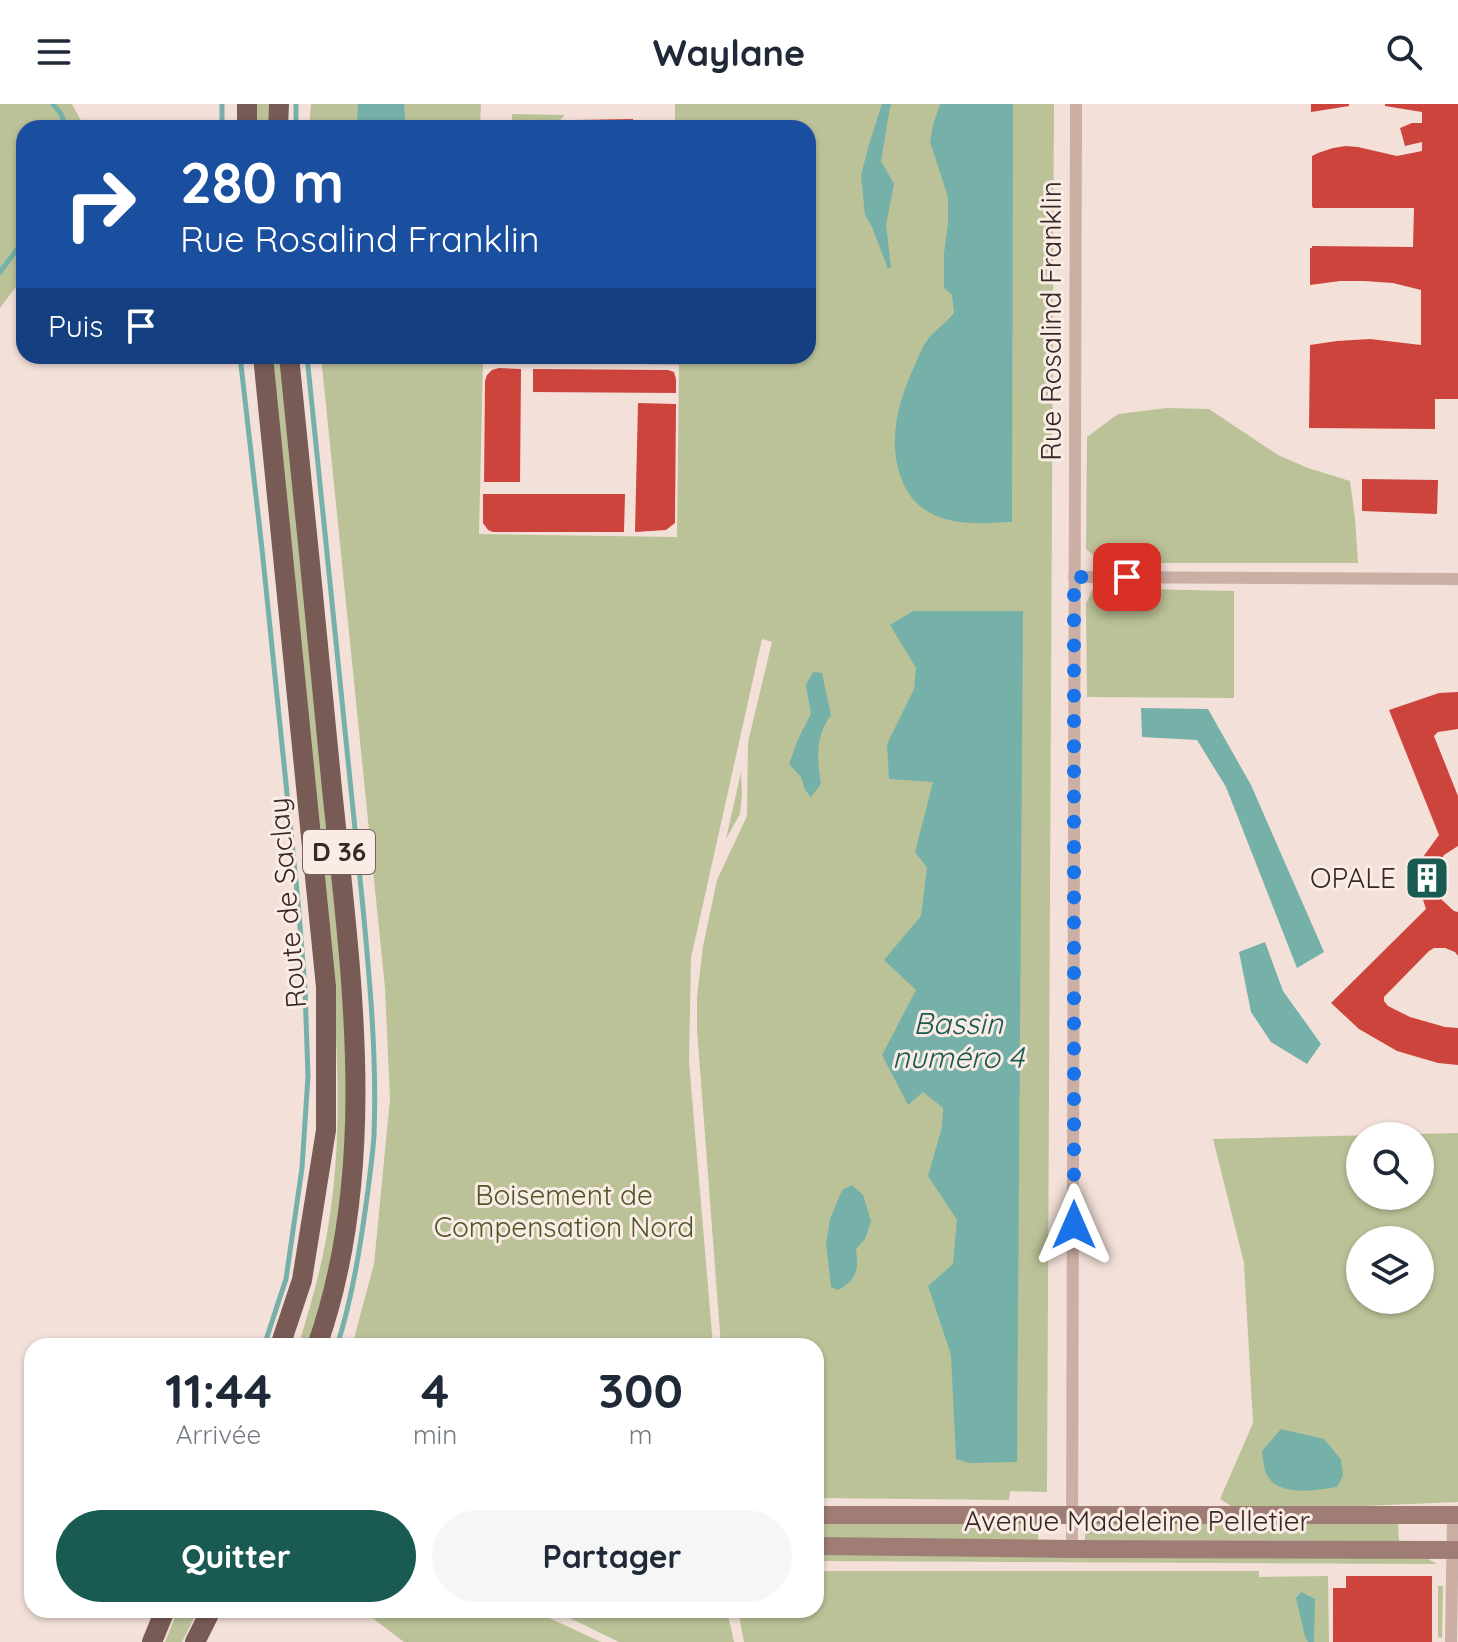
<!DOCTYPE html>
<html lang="fr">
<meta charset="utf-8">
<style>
body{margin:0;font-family:Quicksand,sans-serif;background:#f6f6f7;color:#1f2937;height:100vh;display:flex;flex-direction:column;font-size:30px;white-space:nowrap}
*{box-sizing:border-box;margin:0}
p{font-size:26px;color:#747a83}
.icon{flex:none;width:44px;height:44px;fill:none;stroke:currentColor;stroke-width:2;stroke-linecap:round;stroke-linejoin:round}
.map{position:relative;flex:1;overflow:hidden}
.details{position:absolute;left:24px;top:1234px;width:800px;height:280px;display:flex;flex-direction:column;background:#fff;border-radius:24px;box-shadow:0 2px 6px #0004}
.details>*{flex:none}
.hud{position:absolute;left:16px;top:16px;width:800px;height:244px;border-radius:24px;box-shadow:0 2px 6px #0004;background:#1a4fa0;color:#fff;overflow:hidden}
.controls{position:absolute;left:1346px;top:1018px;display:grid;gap:16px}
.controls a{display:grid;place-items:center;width:88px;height:88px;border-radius:50%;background:#fff;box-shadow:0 2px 6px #0004;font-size:40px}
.pin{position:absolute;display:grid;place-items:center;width:68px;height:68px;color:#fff;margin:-34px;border-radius:16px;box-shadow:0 4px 12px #0006}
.me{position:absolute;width:88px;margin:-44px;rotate:0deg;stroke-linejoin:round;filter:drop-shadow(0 0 6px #0008)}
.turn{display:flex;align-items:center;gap:28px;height:168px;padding:0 32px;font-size:36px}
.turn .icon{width:104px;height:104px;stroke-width:2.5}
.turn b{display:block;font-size:56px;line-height:68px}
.then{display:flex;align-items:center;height:76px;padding:0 32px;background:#0003;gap:16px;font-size:30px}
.eta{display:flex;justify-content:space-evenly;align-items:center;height:136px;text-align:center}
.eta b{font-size:48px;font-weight:700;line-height:56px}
.primary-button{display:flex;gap:16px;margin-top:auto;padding:16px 32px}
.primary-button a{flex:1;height:92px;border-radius:48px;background:#195a52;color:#fff;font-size:32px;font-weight:700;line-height:92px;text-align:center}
.primary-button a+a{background:#f6f6f7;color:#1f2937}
header{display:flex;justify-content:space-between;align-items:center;height:104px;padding:0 32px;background:#fff;font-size:36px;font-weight:700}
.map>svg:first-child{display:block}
</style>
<header><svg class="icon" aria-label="menu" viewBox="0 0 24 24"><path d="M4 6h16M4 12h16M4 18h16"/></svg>Waylane<svg class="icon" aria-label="search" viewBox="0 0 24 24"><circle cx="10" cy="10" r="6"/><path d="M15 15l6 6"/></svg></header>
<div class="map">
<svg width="1458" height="1538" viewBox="0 0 1458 1538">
<rect width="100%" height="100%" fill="#f3e1d9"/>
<g fill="#bcc298" fill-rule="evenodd">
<polygon points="0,0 72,0 85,24 24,24 24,172 0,204"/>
<polygon points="253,0 269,0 268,24 253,24"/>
<polygon points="311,0 481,0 480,24 309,24"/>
<polygon points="675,0 1054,0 1047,1388 1010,1387 1009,1396 816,1394 816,1242 721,1242 697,926 697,893 703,842 717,776 747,712 748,638 772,538 762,535 691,854 689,957 713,1242 352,1242 374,1160 390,995 385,884 321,252 607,252 606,260 483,259 479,430 677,433 679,261 637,260 637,252 808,252 808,24 675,24"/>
<polygon points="512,10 565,11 552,24 512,24"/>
<path d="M272,252h8l58,580 7,98 2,71 -3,63 -9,72 -14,65 -12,41h-11c14,-44 26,-87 32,-132 11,-72 8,-145 4,-217z"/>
<polygon points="1167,304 1209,305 1278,351 1308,364 1350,377 1355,414 1358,459 1103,459 1086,445 1087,333 1118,310"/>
<polygon points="1093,484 1234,487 1234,594 1087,593 1086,500"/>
<polygon points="741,668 742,690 740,710 726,735"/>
<path d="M1458,1029v369l-95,4h-132l-11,-7 33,-76 -9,-160 -31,-124zM1360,1032h60v60h-60zM1360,1136h60v60h-60z"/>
<polygon points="816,1416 1038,1418 1038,1436 816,1434"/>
<polygon points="1085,1417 1398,1419 1399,1437 1085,1436"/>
<polygon points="816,1449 1423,1452 1437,1460 816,1457"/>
<polygon points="816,1467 1259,1467 1259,1473 1328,1472 1329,1538 744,1538 738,1506 816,1506"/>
<polygon points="1438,1482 1443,1482 1442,1534 1438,1533"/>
<polygon points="178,1506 198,1506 182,1538 165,1538"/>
<polygon points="362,1506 532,1506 601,1538 404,1538"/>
<polygon points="553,1506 727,1506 734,1538 619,1538"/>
</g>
<g fill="#76b1a9">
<polygon points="358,0 404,0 406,24 357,24"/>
<polygon points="882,0 892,0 890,3 881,57 894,80 886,121 891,163 888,165 872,123 865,111 861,71 870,37"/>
<path d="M940,0h73l-1,418c-28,1 -52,4 -78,-7 -14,-7 -24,-17 -30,-30 -18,-40 -7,-80 10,-118 4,-9 8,-20 14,-28 7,-9 18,-16 26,-26l-2,-18 -8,-7v-35l4,-29v-27l-18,-55 3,-17z"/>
<polygon points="913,507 1023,507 1017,1358 969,1359 956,1355 951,1251 928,1182 953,1160 957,1116 928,1072 942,1023 943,1004 923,988 908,1001 882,951 916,886 884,856 921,812 927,764 915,748 933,678 889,675 887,640 914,585 916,564 890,521"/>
<path d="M813,568l9,1 9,42c-16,23 -14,42 -10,69l-10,13 -6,-7 -4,-13 -12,-13 9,-25 13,-25 -5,-29z"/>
<polygon points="1141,604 1208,605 1251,681 1324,848 1297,864 1226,683 1197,636 1142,633"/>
<polygon points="1265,838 1283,887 1321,940 1307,960 1271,938 1251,908 1239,848"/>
<path d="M852,1081l11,10 8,26 -6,18 -9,10c3,20 1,31 -18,41l-7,-3 -5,-43 4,-25 12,-29z"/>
<path d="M1281,1325l43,10 17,20 2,16 -6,12c-19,3 -57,10 -69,-10 -4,-6 -5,-18 -6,-26z"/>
<polygon points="1301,1488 1315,1495 1314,1538 1308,1538 1305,1533 1296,1494"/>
</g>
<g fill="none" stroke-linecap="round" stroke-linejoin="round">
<g stroke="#76b1a9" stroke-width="5">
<polyline points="53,0 61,10 66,24"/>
<polyline points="222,24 222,0"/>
<polyline points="296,24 296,0"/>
<polyline points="0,168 24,136"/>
<polyline points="240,252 262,445 298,797 305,885 308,972 302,1064 286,1175 264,1242"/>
<path d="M307,252l56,552c7,75 14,151 11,227 -1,18 -4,37 -6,55 -7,52 -15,106 -31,156"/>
</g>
</g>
<g fill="#cd443c">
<polygon points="1311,0 1349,0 1349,2 1311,8"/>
<polygon points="1385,0 1458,0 1458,295 1435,295 1435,325 1309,324 1310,241 1337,237 1370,235 1421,241 1421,186 1393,179 1364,177 1340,177 1310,181 1310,144 1312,144 1312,142 1413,143 1414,104 1313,104 1312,102 1312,52 1318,49 1333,44 1346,42 1358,43 1397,52 1422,47 1422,38 1405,42 1400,24 1412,19 1422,19 1422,8 1385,2"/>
<polygon points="633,15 633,24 574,24 575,16"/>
<polygon points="499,264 521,265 520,378 484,378 485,277 487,271 492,266"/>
<polygon points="533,265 668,266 674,268 676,275 676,289 533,288"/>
<polygon points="638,299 676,300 675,419 666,426 635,428"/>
<polygon points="1362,375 1438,376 1437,410 1362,407"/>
<polygon points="483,390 625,390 624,428 493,428 488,426 483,419"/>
<polygon points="1458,588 1458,625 1438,628 1434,632 1458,692 1458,742 1444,751 1436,765 1436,781 1442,796 1454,807 1458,808 1458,852 1455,848 1445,844 1434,844 1429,847 1384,893 1384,897 1388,902 1410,913 1445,923 1458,924 1458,961 1438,959 1397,947 1359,925 1331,899 1426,805 1419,783 1419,768 1423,753 1439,731 1389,606 1439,589"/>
<polygon points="1346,1472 1432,1472 1432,1538 1333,1538 1333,1484 1346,1484"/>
</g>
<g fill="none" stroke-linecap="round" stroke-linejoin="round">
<g stroke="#cbaea4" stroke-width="12">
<polyline points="1074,473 1458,475"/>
<polyline points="1072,1445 1076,0"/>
<polyline points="1451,1538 1453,1411"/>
</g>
<g stroke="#9f7d75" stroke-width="18">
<polyline points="816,1411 1458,1411"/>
<polyline points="816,1442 1072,1445 1458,1446"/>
</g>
<g stroke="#795b56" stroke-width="20">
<polyline points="247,24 247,0"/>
<polyline points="278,24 279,0"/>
<polyline points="263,252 326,883 326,1026 302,1176 280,1242"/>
<path d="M289,252c15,144 29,289 43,433 19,184 48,378 -15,557"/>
<polyline points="152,1538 165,1506"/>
<polyline points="195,1538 211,1506"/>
</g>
</g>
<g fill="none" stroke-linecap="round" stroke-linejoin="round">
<polyline stroke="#1a73e8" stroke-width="14" stroke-dasharray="0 25.2" points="1074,1121 1074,473 1127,473"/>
</g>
<defs>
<g id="building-square" transform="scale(2.3)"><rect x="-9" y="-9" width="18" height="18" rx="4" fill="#195a52" stroke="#faece5"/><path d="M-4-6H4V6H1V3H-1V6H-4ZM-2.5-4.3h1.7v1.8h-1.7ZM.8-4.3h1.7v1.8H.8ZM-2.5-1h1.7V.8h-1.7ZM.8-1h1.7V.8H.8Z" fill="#fff"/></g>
</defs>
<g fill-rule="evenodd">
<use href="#building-square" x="1427" y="774"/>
</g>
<g text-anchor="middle" stroke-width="6" stroke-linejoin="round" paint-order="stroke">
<rect fill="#faece5" stroke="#71635f" stroke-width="2" x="303" y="726" width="72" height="44" rx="6"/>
<g font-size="26" font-weight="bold" fill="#362826">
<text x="339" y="757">D 36</text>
</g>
<g font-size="28" fill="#362826" stroke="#faece5">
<text transform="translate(1051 217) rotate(-90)" y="10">Rue Rosalind Franklin</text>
<text transform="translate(287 799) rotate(-95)" y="10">Route de Saclay</text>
<text x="1137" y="1427">Avenue Madeleine Pelletier</text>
</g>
<g font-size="28" fill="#362826" stroke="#faece5" text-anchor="end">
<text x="1396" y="784">OPALE</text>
</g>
<g font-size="28" fill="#4e5628" stroke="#faece5">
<text x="564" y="1101">Boisement de<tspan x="564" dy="32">Compensation Nord</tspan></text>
</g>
<g font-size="30" font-style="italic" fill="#195a52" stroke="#faece5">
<text x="958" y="930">Bassin<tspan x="958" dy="34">numéro 4</tspan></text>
</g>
</g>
</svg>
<div class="controls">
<a><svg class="icon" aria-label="search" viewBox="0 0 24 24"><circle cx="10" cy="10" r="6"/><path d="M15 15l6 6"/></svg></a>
<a><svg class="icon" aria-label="layers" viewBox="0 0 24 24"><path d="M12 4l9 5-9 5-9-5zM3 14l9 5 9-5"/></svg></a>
</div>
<div class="pin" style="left:1127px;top:473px;background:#d93025"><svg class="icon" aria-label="arrive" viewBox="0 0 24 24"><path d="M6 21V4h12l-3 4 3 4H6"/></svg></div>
<svg class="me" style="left:1074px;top:1121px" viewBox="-20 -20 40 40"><path d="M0-17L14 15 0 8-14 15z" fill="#1a73e8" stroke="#fff" stroke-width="4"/></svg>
<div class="hud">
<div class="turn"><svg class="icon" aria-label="right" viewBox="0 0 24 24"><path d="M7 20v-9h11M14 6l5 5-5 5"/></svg><div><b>280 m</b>Rue Rosalind Franklin</div></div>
<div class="then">Puis<svg class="icon" aria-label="arrive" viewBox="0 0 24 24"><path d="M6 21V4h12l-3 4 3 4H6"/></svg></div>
</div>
<section class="details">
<div class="eta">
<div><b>11:44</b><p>Arrivée</p></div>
<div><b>4</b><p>min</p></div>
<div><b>300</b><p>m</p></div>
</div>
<div class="primary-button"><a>Quitter</a><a>Partager</a></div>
</section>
</div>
